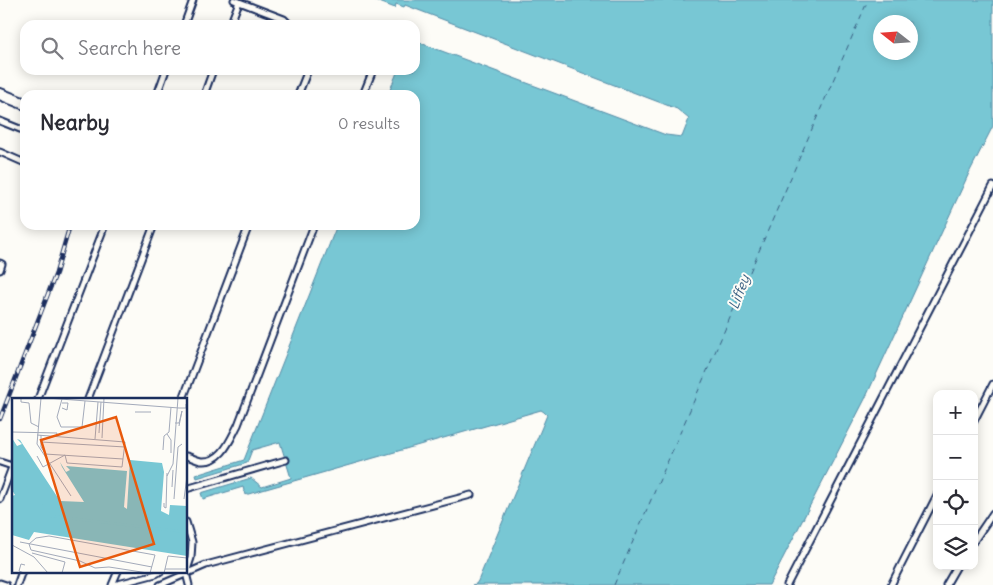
<!DOCTYPE html>
<html lang="en">
<head>
<meta charset="utf-8">
<style>
	:root { --surface:#fff; --page:#f7f7f7; --text:#2b2b33; --muted:#7c7c81; --line:#e1e1e2 }
	body { margin:0; font-family:Delius,sans-serif; background:var(--page); color:var(--text) }
	.controls { position:absolute; right:15px; bottom:15px; display:grid; overflow:hidden; border-radius:10px; box-shadow:0 2px 12px #0003 }
	.controls button { width:45px; height:45px; display:grid; place-items:center; padding:0; border:0; border-bottom:1px solid var(--line); background:var(--surface); color:var(--text); font:25px sans-serif }
	.compass { position:absolute; left:873px; top:15px; width:45px; height:45px; border-radius:50%; background:var(--surface); box-shadow:0 2px 12px #0003; rotate:287deg }
	.list { margin:0; padding:0; list-style:none }
	h2 { display:flex; justify-content:space-between; align-items:center; height:65px; margin:0; padding:0 20px; font-size:21px }
	h2 small { font-size:16px; font-weight:400; color:var(--muted) }
	.icon { flex:none; width:28px; height:28px; fill:none; stroke:currentColor; stroke-width:2; stroke-linecap:round; stroke-linejoin:round }
	.map { position:relative; flex:none; width:993px; height:585px; overflow:hidden }
	.search { position:absolute; background:var(--surface); box-shadow:0 2px 12px #0003; left:20px; top:20px; width:400px; height:55px; display:flex; align-items:center; gap:12px; box-sizing:border-box; padding:0 18px; border-radius:15px; color:var(--muted); font-size:19px }
	.panel { position:absolute; background:var(--surface); box-shadow:0 2px 12px #0003; left:20px; top:90px; width:400px; height:140px; border-radius:15px }
	.map>svg:first-child { display:block }
</style>
</head>
<body>
<div class="map">
<svg width="993" height="585" viewBox="0 0 993 585">
	<rect width="100%" height="100%" fill="#fdfcf7"/>
	<filter id="ink" filterUnits="userSpaceOnUse"><feTurbulence type="fractalNoise" baseFrequency=".02" numOctaves="2"/><feDisplacementMap in="SourceGraphic" scale="10" xChannelSelector="R" yChannelSelector="G"/><feConvolveMatrix kernelMatrix="1 2 1 2 8 2 1 2 1" color-interpolation-filters="sRGB"/></filter>
	<g filter="url(#ink)">
		<!-- water -->
		<path fill="#78c7d4" stroke="#538aa5" fill-rule="evenodd" d="M 374,0 L 993,0 L 993,126 L 969,173 L 865,399 L 769,585 L 472,585 L 476,584 L 478,581 L 547,415 L 544,412 L 541,410 L 245,495 L 243,487 L 203,499 L 201,493 L 251,478 L 262,487 L 291,478 L 280,442 L 252,450 L 247,463 L 197,478 L 196,475 L 244,460 L 337,225 L 415,225 L 415,95 L 388,95 L 398,70 L 415,70 L 415,41 L 666,135 L 682,137 L 689,119 L 677,109 L 405,5 L 404,7 L 396,4 L 395,8 ZM 880,22 L 910,22 L 910,52 L 880,52 Z"/>
		<g fill="none" stroke-linecap="round" stroke-linejoin="round">
			<!-- ferry -->
			<polyline stroke="#375d81" stroke-width="1" stroke-dasharray="6 5" stroke-linecap="butt" points="614,585 868,0"/>
			<!-- lane casing -->
			<g stroke="#1b2f5e" stroke-width="9">
				<g id="lane">
					<polyline points="234,0 284,19 290,25"/>
					<polyline points="184,25 193,0"/>
					<polyline points="230,25 239,2"/>
					<polyline points="157,95 166,70"/>
					<polyline points="204,95 213,70"/>
					<polyline points="298,95 308,70"/>
					<polyline points="363,95 373,70"/>
					<polyline points="0,121 25,131"/>
					<polyline points="0,152 25,163"/>
					<polyline points="0,263 2,264 0,270"/>
					<polyline points="38,399 105,225"/>
					<polyline points="88,399 154,225"/>
					<polyline points="183,399 249,225"/>
					<polyline points="974,421 993,384"/>
					<path d="M 186,456 C 191,457 196,460 201,461 C 222,463 230,440 238,425 L 314,225"/>
					<polyline points="0,462 12,466"/>
					<polyline points="186,489 286,460"/>
					<polyline points="0,499 14,462"/>
					<polyline points="186,522 192,542 191,558 186,573 189,585"/>
					<polyline points="974,541 993,513"/>
					<polyline points="0,583 6,585"/>
					<polyline points="17,585 22,571"/>
					<polyline points="112,585 118,571"/>
					<polyline points="114,585 156,574 161,571"/>
					<polyline points="160,585 206,565 471,495"/>
					<polyline points="787,585 993,186"/>
					<polyline points="891,585 937,495"/>
					<polyline points="946,585 957,566"/>
				</g>
			</g>
			<!-- street casing -->
			<g stroke="#1b2f5e" stroke-width="14">
				<polyline id="street" points="0,94 25,104"/>
			</g>
			<!-- lane -->
			<use href="#lane" stroke="#fdfcf7" stroke-width="5"/>
			<!-- street -->
			<use href="#street" stroke="#fdfcf7" stroke-width="10"/>
			<!-- rail casing -->
			<g stroke="#1b2f5e" stroke-width="4.5">
				<polyline id="rail" points="0,419 56,273 70,225"/>
			</g>
			<!-- rail -->
			<use href="#rail" stroke="#fdfcf7" stroke-width="2.5" stroke-dasharray="8" stroke-linecap="butt"/>
		</g>
	</g>
	<g text-anchor="middle" dominant-baseline="central" stroke-width="4" stroke-linejoin="round" paint-order="stroke">
		<!-- water labels -->
		<g font-size="14" font-style="italic" fill="#375d81" stroke="#fdfcf7">
			<text transform="translate(739 292) rotate(-69)">Liffey</text>
		</g>
	</g>
	<!-- overview -->
	<g transform="translate(12 398)">
		<rect width="175" height="175" fill="#fdfcf7"/>
		<path d="M 0,40 L 5,48 L 10,46 L 5,41 L 8,42 L 48,103 L 72,104 L 50,69 L 48,64 L 54,74 L 58,72 L 54,68 L 115,73 L 112,109 L 115,111 L 118,62 L 150,65 L 152,74 L 149,113 L 157,117 L 158,107 L 175,108 L 175,158 L 22,134 L 17,142 L 0,137 L 0,98 L 3,97 L 0,92 Z" fill="#78c7d4"/>
		<path fill="none" stroke="#78c7d4" stroke-width="2.5" d="M 0,74 L 39,118 L 175,134"/>
		<path fill="none" stroke="#a3aaba" stroke-width="1" d="M 9,0 L 9,4 L 17,5 L 19,25 L 27,29M 29,0 L 25,46 L 59,98M 35,0 L 167,10 L 174,10 L 174,6M 50,1 L 45,19 L 49,29 L 70,29 L 73,3M 50,5 L 56,5 L 55,12 L 50,10M 123,14 L 139,14M 163,25 L 167,25 L 170,13 L 167,28M 0,34 L 45,35 L 44,38M 87,35 L 89,4M 155,36 L 159,42 L 159,55M 29,37 L 29,49 L 33,55M 90,40 L 92,0M 83,41 L 86,4M 29,44 L 113,49M 151,52 L 152,38 L 157,34 L 159,9M 33,56 L 111,61M 25,58 L 31,69 L 53,57 L 55,65 L 110,69 L 113,44 L 25,37M 155,78 L 161,66 L 166,0M 160,89 L 161,72M 162,101 L 166,49 L 170,46M 172,101 L 175,78M 152,105 L 152,109 L 154,110 L 155,75M 8,144 L 140,169M 0,147 L 22,159 L 36,175M 20,155 L 53,164 L 50,175M 153,171 L 156,158 L 175,160M 12,175 L 7,173 L 9,166 L 13,167M 136,175 L 97,169 L 83,170 L 68,163 L 19,152 L 17,146 L 24,140 L 37,138 L 143,157 L 138,175M 152,175 L 153,171 L 175,171"/>
		<path fill="#e8590c" fill-opacity="0.15" stroke="#e8590c" stroke-width="2.5" d="M 104,19 L 142,146 L 68,169 L 29,42 Z"/>
		<rect width="175" height="175" fill="none" stroke="#1b2f5e" stroke-width="2.5"/>
	</g>
</svg>
<div class="controls">
<button>+</button>
<button>−</button>
<button><svg class="icon" aria-label="locate" viewBox="0 0 24 24"><circle cx="12" cy="12" r="6"/><path d="M12 2v4M12 18v4M2 12h4M18 12h4"/></svg></button>
<button><svg class="icon" aria-label="layers" viewBox="0 0 24 24"><path d="M12 4l9 5-9 5-9-5zM3 14l9 5 9-5"/></svg></button>
</div>
<svg class="compass" viewBox="-18 -18 36 36"><path d="M0-13l5 13h-10z" fill="#e53935"/><path d="M0 13l5-13h-10z" fill="#7c7c81"/></svg>
<div class="search"><svg class="icon" aria-label="search" viewBox="0 0 24 24"><circle cx="10" cy="10" r="6"/><path d="M15 15l6 6"/></svg>Search here</div>
<section class="panel">
<h2>Nearby<small>0 results</small></h2>
<ul class="list">
</ul>
</section>
</div>
</body>
</html>
